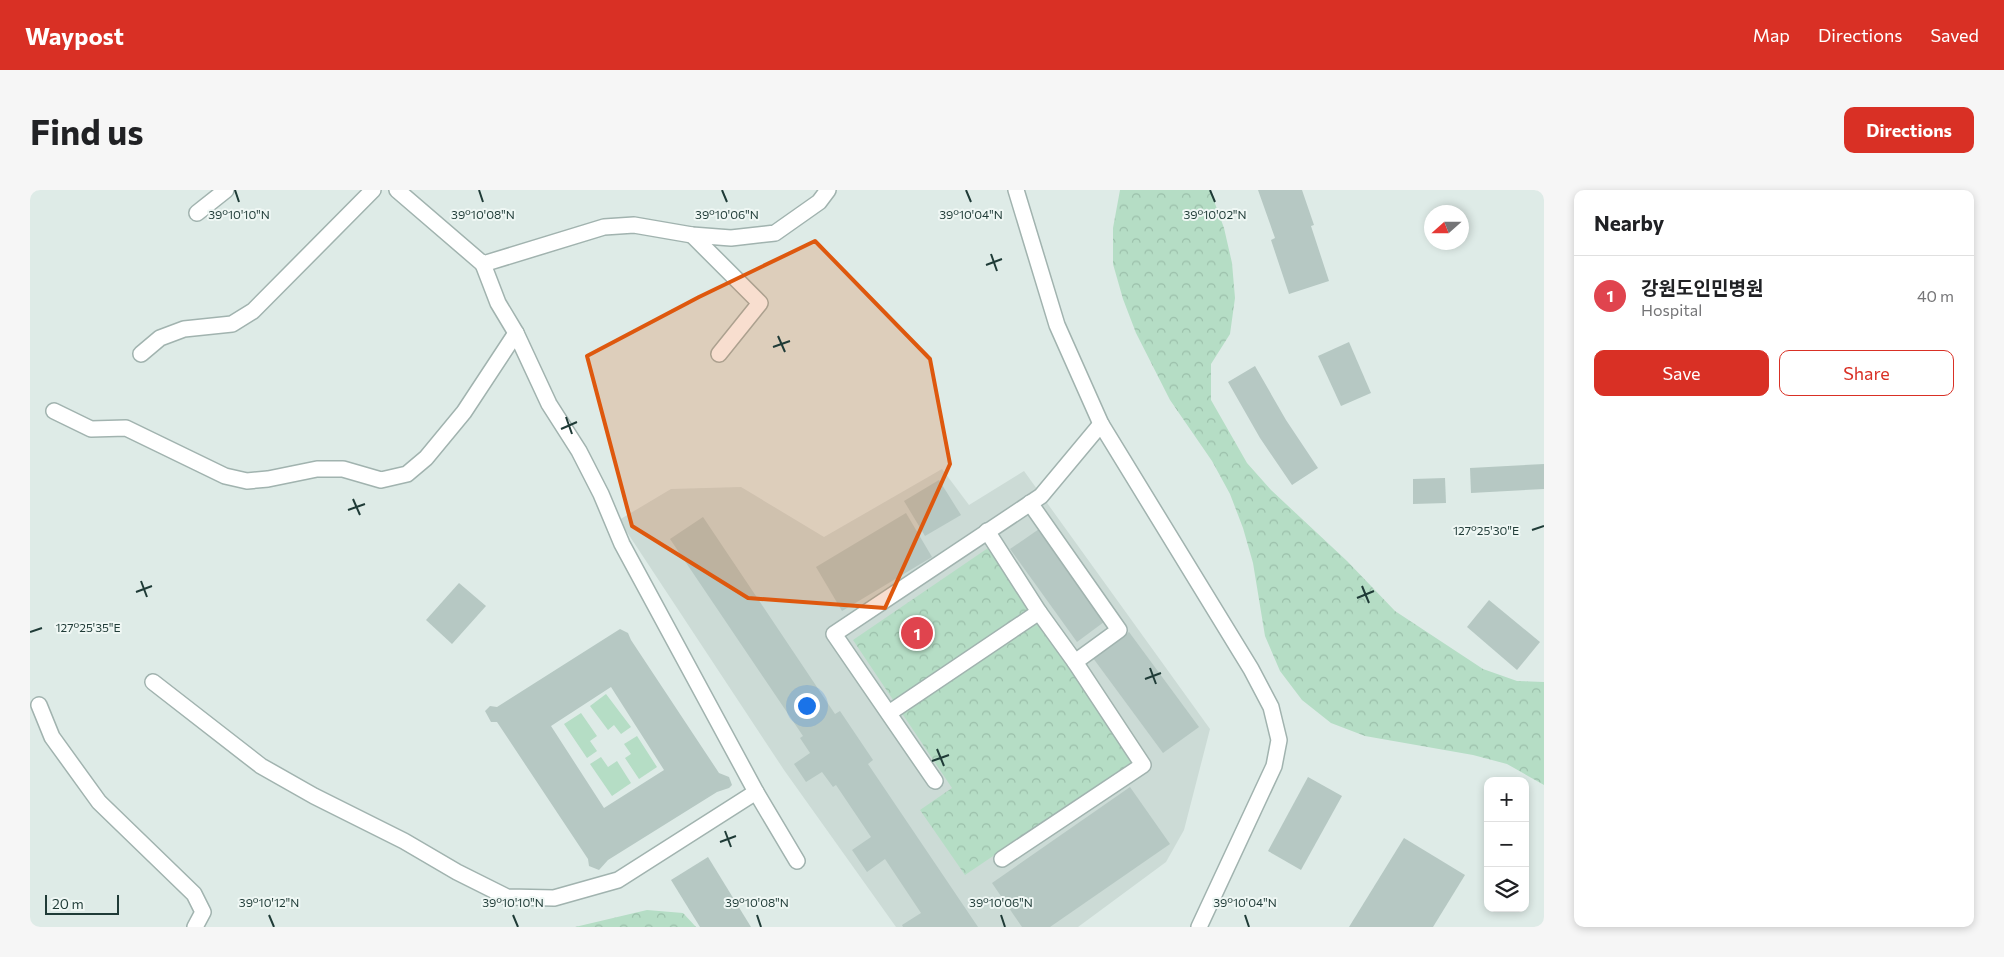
<!DOCTYPE html>
<html lang="en">
<head>
<meta charset="utf-8">
<style>
	:root { --surface:#fff; --page:#f6f6f6; --text:#202124; --muted:#757577; --line:#e0e0e0; --accent:#d93025 }
	body { margin:0; font-family:Commissioner,"Noto Sans KR",sans-serif; background:var(--page); color:var(--text) }
	.controls { position:absolute; right:15px; bottom:15px; display:grid; overflow:hidden; border-radius:10px; box-shadow:0 2px 8px #0003 }
	.controls button { width:45px; height:45px; display:grid; place-items:center; padding:0; border:0; border-bottom:1px solid var(--line); background:var(--surface); color:var(--text); font:25px sans-serif }
	.compass { position:absolute; left:1394px; top:15px; width:45px; height:45px; border-radius:50%; background:var(--surface); box-shadow:0 2px 8px #0003; rotate:249deg }
	.scale { position:absolute; left:15px; bottom:12px; width:74px; box-sizing:border-box; padding-left:5px; border:2px solid #1f3b37; border-top:0; font-size:14px; line-height:18px; white-space:nowrap; color:#1f3b37; -webkit-text-stroke:4px #eff7f4; paint-order:stroke }
	.you { position:absolute; left:776px; top:515px; width:18px; height:18px; margin:-12px; border:4px solid #fff; border-radius:50%; background:#1a73e8; box-shadow:0 0 0 8px #1a73e833 }
	.badge { display:grid; place-items:center; width:32px; height:32px; border-radius:50%; background:var(--accent); color:#fff; font-size:16px; font-weight:700 }
	.pin { position:absolute; translate:-50% -50%; border:2px solid #fff; box-shadow:0 1px 5px #0006 }
	.list { margin:0; padding:0; list-style:none }
	h2 { display:flex; justify-content:space-between; align-items:center; height:65px; margin:0; padding:0 20px; font-size:21px }
	h2 small { font-size:16px; font-weight:400; color:var(--muted) }
	.list li { display:grid; grid-template-columns:32px 1fr auto; gap:15px; align-items:center; box-sizing:border-box; height:80px; padding:0 20px; border-top:1px solid var(--line) }
	.list b { display:block; font-size:19px; white-space:nowrap }
	.list p { margin:0; font-size:16px; white-space:nowrap; color:var(--muted) }
	.list em { font-size:16px; font-style:normal; color:var(--muted) }
	.actions { display:flex; gap:10px; padding:15px 20px }
	.actions a { flex:1; padding:11px 0; border:1px solid var(--accent); border-radius:10px; text-align:center; font-size:18px; color:var(--accent) }
	.actions .main { background:var(--accent); color:#fff }
	.icon { flex:none; width:28px; height:28px; fill:none; stroke:currentColor; stroke-width:2; stroke-linecap:round; stroke-linejoin:round }
	.map { position:relative; flex:none; width:1514px; height:737px; overflow:hidden; border-radius:10px }
	header { display:flex; align-items:center; gap:30px; box-sizing:border-box; height:70px; padding:0 25px; background:var(--accent); color:#fff }
	header strong { font-size:24px }
	nav { display:flex; gap:28px; margin-inline-start:auto; font-size:18px }
	.intro { display:flex; align-items:center; justify-content:space-between; box-sizing:border-box; height:120px; padding:0 30px }
	h1 { margin:0; font-size:35px }
	.button { padding:12px 22px; border-radius:10px; background:var(--accent); color:#fff; font-size:18px; font-weight:700 }
	main { display:flex; gap:30px; padding:0 30px }
	aside { flex:1; background:var(--surface); border-radius:10px; box-shadow:0 2px 8px #0003 }
	.map>svg:first-child { display:block }
</style>
</head>
<body>
<header>
<strong>Waypost</strong>
<nav><a>Map</a><a>Directions</a><a>Saved</a></nav>
</header>
<div class="intro"><h1>Find us</h1><a class="button">Directions</a></div>
<main>
<div class="map">
<svg width="1514" height="737" viewBox="0 0 1514 737">
	<defs>
		<pattern id="forest-crowns" width="20" height="18" patternUnits="userSpaceOnUse" patternTransform="scale(1.25)"><rect width="20" height="18" fill="#b5ddc5"/><path d="M2 6a3 3 0 1 1 6 0M12 15a3 3 0 1 1 6 0" fill="none" stroke="#9bbfaa"/></pattern>
	</defs>
	<rect width="100%" height="100%" fill="#deebe7"/>
	<!-- built -->
	<polygon fill="#ccdbd6" points="912,279 939,315 994,281 1180,539 1154,640 1136,672 1048,737 866,737 754,580 589,330 641,299 711,297 794,347"/>
	<!-- grass -->
	<g fill="#b5ddc5">
		<polygon points="576,504 601,537 591,544 584,535 578,540 560,516"/>
		<polygon points="551,523 567,546 560,551 567,561 557,568 534,534"/>
		<polygon points="607,546 627,577 609,589 595,568 601,564 594,554"/>
		<polygon points="571,567 578,577 587,571 601,593 582,606 560,574"/>
	</g>
	<!-- forest -->
	<g fill="url(#forest-crowns)">
		<polygon points="1090,0 1180,0 1194,38 1202,73 1205,108 1200,144 1181,174 1181,210 1217,273 1241,300 1317,371 1365,421 1453,479 1487,491 1514,492 1514,595 1477,574 1443,565 1335,546 1301,533 1272,510 1250,481 1235,446 1223,373 1213,338 1200,304 1182,271 1140,210 1106,143 1093,109 1083,74 1083,38"/>
		<polygon points="958,358 1102,572 935,685 890,620 922,598 823,450"/>
		<polygon points="617,720 653,723 666,737 545,737"/>
	</g>
	<!-- building -->
	<g fill="#b6c8c3" fill-rule="evenodd">
		<polygon points="1228,0 1272,0 1284,35 1281,36 1299,91 1259,104 1241,50 1245,48"/>
		<polygon points="1319,152 1341,203 1311,216 1288,166"/>
		<polygon points="1225,176 1256,230 1288,278 1262,295 1230,248 1198,192"/>
		<polygon points="1514,274 1514,299 1441,303 1440,278"/>
		<polygon points="1415,288 1416,313 1383,314 1383,289"/>
		<polygon points="909,290 931,325 895,346 874,311"/>
		<polygon points="876,323 902,367 812,421 786,377"/>
		<polygon points="673,327 805,524 810,521 843,570 838,574 948,737 873,737 872,735 891,723 855,669 837,682 822,660 841,647 806,595 803,597 792,582 776,592 764,574 780,563 770,548 773,546 640,349"/>
		<polygon points="1012,337 1078,429 1047,452 980,359"/>
		<polygon points="429,393 456,416 422,454 396,430"/>
		<polygon points="1459,410 1510,452 1487,480 1437,437"/>
		<path d="M 590,439 L 598,443 L 601,450 L 689,583 L 699,587 L 702,595 L 699,598 L 687,602 L 578,670 L 569,680 L 559,676 L 558,669 L 467,532 L 461,532 L 455,521 L 460,516 L 467,517 ZM 581,497 L 634,580 L 574,618 L 521,536 Z"/>
		<polygon points="1099,442 1169,537 1133,563 1063,468"/>
		<polygon points="1278,587 1312,606 1271,680 1238,661"/>
		<polygon points="1100,597 1140,654 1020,737 992,737 962,693"/>
		<polygon points="1374,648 1435,685 1403,737 1319,737"/>
		<polygon points="678,667 721,737 670,737 641,690"/>
	</g>
	<g fill="none" stroke-linecap="round" stroke-linejoin="round">
		<!-- minor casing -->
		<g stroke="#a1b3af" stroke-width="18">
			<g id="minor">
				<polyline points="367,0 453,74 574,37 604,35 662,45 701,48 745,43 789,12 798,0"/>
				<polyline points="986,0 1027,135 1071,234 1221,479 1241,517 1249,550 1244,576 1169,737"/>
				<polyline points="167,23 196,0"/>
				<polyline points="662,45 730,113 689,164"/>
				<polyline points="453,74 468,113 486,143 519,214 549,261 571,304 592,354 726,602 767,671"/>
				<polyline points="111,164 130,148 154,139 202,134 223,121 343,0"/>
				<polyline points="24,221 61,239 96,238 195,286 217,291 238,289 287,279 313,279 351,290 377,284 396,268 434,222 486,143"/>
				<polyline points="1000,313 1089,440 1045,472"/>
				<polyline points="123,492 231,576 284,606 374,651 427,682 477,707 524,708 588,690 726,602"/>
				<polyline points="9,515 22,547 69,612 164,704 173,722 165,737"/>
				<polyline points="859,523 1009,422 957,341"/>
				<polyline points="905,591 804,444 1011,306 1071,234"/>
				<polyline points="972,669 1113,575 1045,472 1009,422"/>
			</g>
		</g>
		<!-- minor -->
		<use href="#minor" stroke="#fff" stroke-width="15"/>
	</g>
	<!-- marked area -->
	<path fill="#de580e" fill-opacity="0.2" stroke="#de580e" stroke-width="4" stroke-linejoin="round" d="M 785,51 L 900,169 L 920,274 L 855,418 L 718,408 L 602,336 L 557,166 L 669,107 Z"/>
	<!-- ticks -->
	<path fill="none" stroke="#1f3b37" stroke-width="2" d="M 205,0 L 209,12M 449,0 L 453,12M 692,0 L 697,12M 936,0 L 941,12M 1180,0 L 1185,12M 961,64 L 967,81M 956,75 L 972,69M 748,146 L 755,162M 743,157 L 760,151M 536,227 L 542,244M 531,239 L 547,232M 323,309 L 330,325M 318,320 L 335,314M 1502,340 L 1514,336M 111,391 L 117,407M 1332,396 L 1339,413M 106,402 L 122,396M 1327,408 L 1344,401M 0,442 L 12,438M 1120,478 L 1126,494M 1115,489 L 1131,483M 907,559 L 914,576M 902,571 L 919,565M 695,641 L 701,657M 690,652 L 706,646M 239,725 L 244,737M 483,725 L 488,737M 727,725 L 731,737M 971,725 L 975,737M 1215,725 L 1219,737"/>
	<g font-size="12" text-anchor="middle" fill="#1f3b37" stroke="#eff7f4" stroke-width="4" stroke-linejoin="round" paint-order="stroke">
		<text x="209" y="29">39°10'10"N</text>
		<text x="453" y="29">39°10'08"N</text>
		<text x="697" y="29">39°10'06"N</text>
		<text x="941" y="29">39°10'04"N</text>
		<text x="1185" y="29">39°10'02"N</text>
		<text x="1456" y="345">127°25'30"E</text>
		<text x="58" y="442">127°25'35"E</text>
		<text x="239" y="717">39°10'12"N</text>
		<text x="483" y="717">39°10'10"N</text>
		<text x="727" y="717">39°10'08"N</text>
		<text x="971" y="717">39°10'06"N</text>
		<text x="1215" y="717">39°10'04"N</text>
	</g>
</svg>
<div class="controls">
<button>+</button>
<button>−</button>
<button><svg class="icon" aria-label="layers" viewBox="0 0 24 24"><path d="M12 4l9 5-9 5-9-5zM3 14l9 5 9-5"/></svg></button>
</div>
<svg class="compass" viewBox="-18 -18 36 36"><path d="M0-13l5 13h-10z" fill="#e53935"/><path d="M0 13l5-13h-10z" fill="#757577"/></svg>
<div class="scale">20 m</div>
<div class="you"></div>
<div class="pin badge" style="left:887px;top:443px;background:#e0444e">1</div>
</div>
<aside>
<h2>Nearby<small></small></h2>
<ul class="list">
<li><span class="badge" style="background:#e0444e">1</span><div><b>강원도인민병원</b><p>Hospital</p></div><em>40 m</em></li>
</ul>
<div class="actions"><a class="main">Save</a><a>Share</a></div>
</aside>
</main>
</body>
</html>
